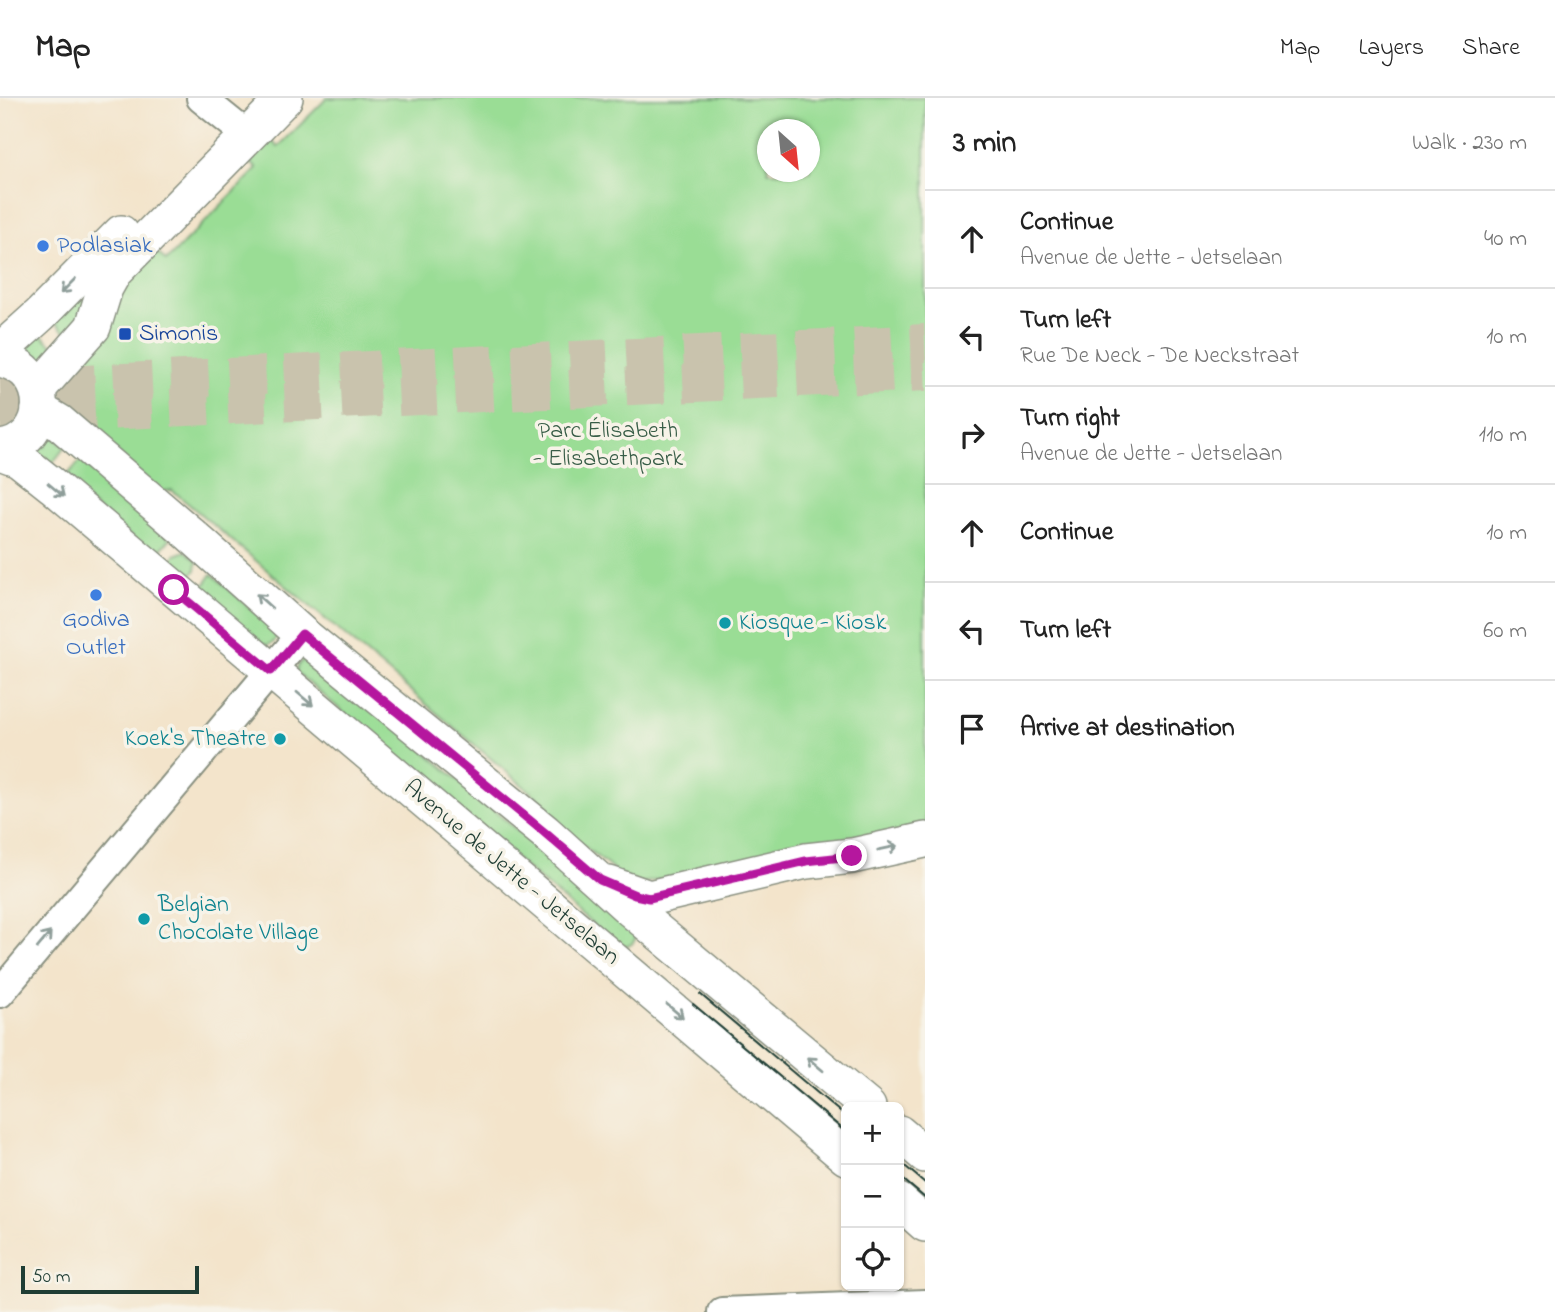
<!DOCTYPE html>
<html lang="en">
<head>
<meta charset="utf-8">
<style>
	:root { --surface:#fff; --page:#f6f6f6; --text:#222; --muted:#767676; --line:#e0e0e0 }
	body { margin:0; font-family:"Indie Flower",sans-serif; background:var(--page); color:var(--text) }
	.controls { position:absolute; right:21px; bottom:21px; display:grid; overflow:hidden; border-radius:10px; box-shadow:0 2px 5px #0004 }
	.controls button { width:63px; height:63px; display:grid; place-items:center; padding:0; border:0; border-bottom:2px solid var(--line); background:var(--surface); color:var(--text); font:35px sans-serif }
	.compass { position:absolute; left:757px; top:21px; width:63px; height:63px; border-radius:50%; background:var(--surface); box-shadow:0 2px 5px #0004; rotate:153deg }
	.scale { position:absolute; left:21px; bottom:18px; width:178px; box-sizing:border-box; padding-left:7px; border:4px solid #1f3d34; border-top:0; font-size:19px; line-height:24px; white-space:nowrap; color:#1f3d34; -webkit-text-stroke:5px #f7f3e8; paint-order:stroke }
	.stop { position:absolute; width:21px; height:21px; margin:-16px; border:5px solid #b5179e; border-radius:50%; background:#fff }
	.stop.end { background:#b5179e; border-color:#fff; box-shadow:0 2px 7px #0008 }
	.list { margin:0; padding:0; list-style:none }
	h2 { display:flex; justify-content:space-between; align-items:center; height:91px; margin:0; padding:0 28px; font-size:30px }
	h2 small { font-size:23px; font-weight:400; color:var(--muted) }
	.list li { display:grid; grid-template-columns:46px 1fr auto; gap:21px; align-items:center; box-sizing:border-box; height:98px; padding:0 28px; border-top:2px solid var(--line) }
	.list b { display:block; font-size:26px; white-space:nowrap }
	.list p { margin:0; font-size:23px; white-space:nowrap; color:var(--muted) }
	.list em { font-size:23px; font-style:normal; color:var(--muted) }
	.icon { flex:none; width:38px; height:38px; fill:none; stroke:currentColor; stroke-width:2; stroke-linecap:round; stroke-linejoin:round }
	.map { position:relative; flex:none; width:925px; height:1214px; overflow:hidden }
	header { display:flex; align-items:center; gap:42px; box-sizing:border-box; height:98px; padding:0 35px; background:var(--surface); border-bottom:2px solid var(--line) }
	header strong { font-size:33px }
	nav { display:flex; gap:38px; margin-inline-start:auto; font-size:24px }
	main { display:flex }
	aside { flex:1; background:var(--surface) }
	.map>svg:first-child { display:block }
</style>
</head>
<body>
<header>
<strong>Map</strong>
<nav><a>Map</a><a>Layers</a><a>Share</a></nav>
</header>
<main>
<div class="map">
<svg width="925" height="1214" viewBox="0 0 925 1214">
	<rect width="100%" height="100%" fill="#f7f3e8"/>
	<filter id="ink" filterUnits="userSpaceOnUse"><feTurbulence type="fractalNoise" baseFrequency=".0143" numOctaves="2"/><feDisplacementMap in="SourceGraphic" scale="14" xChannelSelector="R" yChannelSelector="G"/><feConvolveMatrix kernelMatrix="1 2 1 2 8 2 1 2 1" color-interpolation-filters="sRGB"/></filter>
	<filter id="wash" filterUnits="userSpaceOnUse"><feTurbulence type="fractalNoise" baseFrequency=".00686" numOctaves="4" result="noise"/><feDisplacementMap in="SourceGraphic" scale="28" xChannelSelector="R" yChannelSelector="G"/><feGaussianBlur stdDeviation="1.57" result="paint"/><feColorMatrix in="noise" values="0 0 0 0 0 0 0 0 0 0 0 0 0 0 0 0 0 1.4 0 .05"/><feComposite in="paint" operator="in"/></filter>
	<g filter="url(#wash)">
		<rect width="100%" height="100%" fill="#f3e4cb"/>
		<!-- green -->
		<g fill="#9add95" stroke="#5c8d64" stroke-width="2" fill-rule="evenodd">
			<path d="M 327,0 L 925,0 L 925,730 L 632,787 L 547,718 L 546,707 L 508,675 L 172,392 L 159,394 L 69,312 L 65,294 L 68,281 L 114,195 L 153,150 L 166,163 L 257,71 L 244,58 L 265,36 L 278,49 ZM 768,32 L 810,32 L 810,74 L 768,74 Z"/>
			<polygon points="223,44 70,239 51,220"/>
			<polygon points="37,233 58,252 43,268 22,255"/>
			<polygon points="51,337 65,349 48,371 34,359 42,349 45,349 44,347"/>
			<polygon points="81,362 170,441 155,458 62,383"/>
			<polygon points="186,453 197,463 196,472 188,480 171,465 175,457"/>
			<polygon points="212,476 278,535 274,544 266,548 197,493 205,486"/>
			<path d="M 306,559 L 316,560 L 637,835 C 635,846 630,849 619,849 L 296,574 L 298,567 Z"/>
		</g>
	</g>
	<g filter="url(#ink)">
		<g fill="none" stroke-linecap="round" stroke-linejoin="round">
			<!-- highway-tunnel -->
			<g stroke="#c9c3ad" stroke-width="38" stroke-dasharray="38 19" stroke-linecap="butt">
				<polyline points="0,290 925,245"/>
				<polyline points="0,318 925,274"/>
			</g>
			<!-- minor casing -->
			<g stroke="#899080" stroke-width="32">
				<g id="minor">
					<polyline points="201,0 248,38"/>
					<polyline points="0,895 302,536"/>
					<polyline points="722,1214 925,1206"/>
				</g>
			</g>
			<!-- major casing -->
			<g stroke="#899080" stroke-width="38">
				<g id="major">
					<polyline points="0,253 41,216 121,135"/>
					<path d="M 0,261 C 55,272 50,345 0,350"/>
					<polyline points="38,291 93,229 105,190 114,174 285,0"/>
					<polyline points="39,312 59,324 190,436 302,536 545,734 628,809 868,1009"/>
					<polyline points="0,354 19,361 53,388 846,1059"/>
					<polyline points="609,786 649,800 806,763 852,758 925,742"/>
					<polyline points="899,1035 925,1057"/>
					<polyline points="899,1103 925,1126"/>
				</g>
			</g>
			<!-- minor -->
			<use href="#minor" stroke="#fff" stroke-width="28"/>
			<!-- major -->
			<use href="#major" stroke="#fff" stroke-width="35"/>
			<!-- tram -->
			<g stroke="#1f3d34" stroke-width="2">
				<polyline points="700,896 846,1019"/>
				<polyline points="693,906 846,1034"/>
				<polyline points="899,1063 925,1085"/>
				<polyline points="899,1078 925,1100"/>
			</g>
		</g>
		<!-- one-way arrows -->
		<defs><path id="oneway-shaft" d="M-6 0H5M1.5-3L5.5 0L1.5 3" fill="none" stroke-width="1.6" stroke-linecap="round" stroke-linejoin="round" transform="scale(1.75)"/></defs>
		<g stroke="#8f9e9a">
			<use href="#oneway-shaft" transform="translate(68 188) rotate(135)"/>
			<use href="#oneway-shaft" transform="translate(56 392) rotate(40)"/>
			<use href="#oneway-shaft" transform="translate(264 503) rotate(-138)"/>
			<use href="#oneway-shaft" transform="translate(305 601) rotate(40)"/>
			<use href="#oneway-shaft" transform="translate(888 750) rotate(-12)"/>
			<use href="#oneway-shaft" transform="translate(44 842) rotate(-50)"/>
			<use href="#oneway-shaft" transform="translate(675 913) rotate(40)"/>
			<use href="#oneway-shaft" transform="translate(815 966) rotate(-140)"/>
		</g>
	</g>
	<g fill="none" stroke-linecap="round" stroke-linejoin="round" filter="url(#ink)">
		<!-- route -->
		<polyline stroke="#b5179e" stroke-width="9" points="174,492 271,573 302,536 544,734 600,782 635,797 649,800 806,763 852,758"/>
	</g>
	<!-- markers -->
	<g fill="#3f7fe0" stroke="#f7f3e8" stroke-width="2.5">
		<circle cx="43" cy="148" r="7"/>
		<circle cx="96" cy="497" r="7"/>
	</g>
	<rect fill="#1a4fb4" stroke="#f7f3e8" stroke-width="2.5" x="118" y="229" width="14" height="14" rx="3.5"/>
	<g fill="#0f9aa8" stroke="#f7f3e8" stroke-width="2.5">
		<circle cx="725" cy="525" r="7"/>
		<circle cx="280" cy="641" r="7"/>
		<circle cx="144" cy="821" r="7"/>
	</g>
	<g text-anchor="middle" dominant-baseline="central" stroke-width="7" stroke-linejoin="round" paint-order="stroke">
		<!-- shop labels -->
		<g font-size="24" fill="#366cbe" stroke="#f7f3e8" text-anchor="start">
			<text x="57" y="148">Podlasiak</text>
			<text x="96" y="522" text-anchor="middle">Godiva<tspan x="96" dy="28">Outlet</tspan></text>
		</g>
		<!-- transit labels -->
		<g font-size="24" fill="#164399" stroke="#f7f3e8" text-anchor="start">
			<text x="139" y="236">Simonis</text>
		</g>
		<!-- park labels -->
		<g font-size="24" fill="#385d47" stroke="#f7f3e8">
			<text x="608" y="333">Parc Élisabeth<tspan x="608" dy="28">- Elisabethpark</tspan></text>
		</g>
		<!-- culture labels -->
		<g font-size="24" fill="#0d838f" stroke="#f7f3e8" text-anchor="start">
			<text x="739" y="525">Kiosque - Kiosk</text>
			<text x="266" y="641" text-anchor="end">Koek's Theatre</text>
			<text x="158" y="807">Belgian<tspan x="158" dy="28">Chocolate Village</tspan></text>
		</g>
		<!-- street labels -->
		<g font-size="24" fill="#1f3d34" stroke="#f7f3e8">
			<text transform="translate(511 775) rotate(40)">Avenue de Jette - Jetselaan</text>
		</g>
	</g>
</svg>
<div class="controls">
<button>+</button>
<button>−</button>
<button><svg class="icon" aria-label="locate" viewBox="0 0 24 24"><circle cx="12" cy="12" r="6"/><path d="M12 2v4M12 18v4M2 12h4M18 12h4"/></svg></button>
</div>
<svg class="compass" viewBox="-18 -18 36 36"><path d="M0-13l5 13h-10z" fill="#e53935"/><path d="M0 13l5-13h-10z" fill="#767676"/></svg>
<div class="scale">50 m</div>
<div class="stop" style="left:174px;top:492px"></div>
<div class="stop end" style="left:852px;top:758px"></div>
</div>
<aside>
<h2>3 min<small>Walk · 230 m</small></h2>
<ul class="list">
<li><svg class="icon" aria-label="ahead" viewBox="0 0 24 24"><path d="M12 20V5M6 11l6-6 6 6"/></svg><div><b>Continue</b><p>Avenue de Jette - Jetselaan</p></div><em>40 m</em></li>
<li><svg class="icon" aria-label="left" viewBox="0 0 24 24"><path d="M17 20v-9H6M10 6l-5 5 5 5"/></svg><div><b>Turn left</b><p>Rue De Neck - De Neckstraat</p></div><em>10 m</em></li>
<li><svg class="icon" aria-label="right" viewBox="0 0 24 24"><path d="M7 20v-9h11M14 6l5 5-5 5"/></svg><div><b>Turn right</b><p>Avenue de Jette - Jetselaan</p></div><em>110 m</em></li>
<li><svg class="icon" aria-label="ahead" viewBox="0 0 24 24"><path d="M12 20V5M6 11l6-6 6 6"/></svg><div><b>Continue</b></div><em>10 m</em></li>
<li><svg class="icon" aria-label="left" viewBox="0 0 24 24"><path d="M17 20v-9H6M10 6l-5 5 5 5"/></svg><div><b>Turn left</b></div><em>60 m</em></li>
<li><svg class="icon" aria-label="arrive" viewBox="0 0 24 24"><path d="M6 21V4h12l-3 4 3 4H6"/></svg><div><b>Arrive at destination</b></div></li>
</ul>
</aside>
</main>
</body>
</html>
